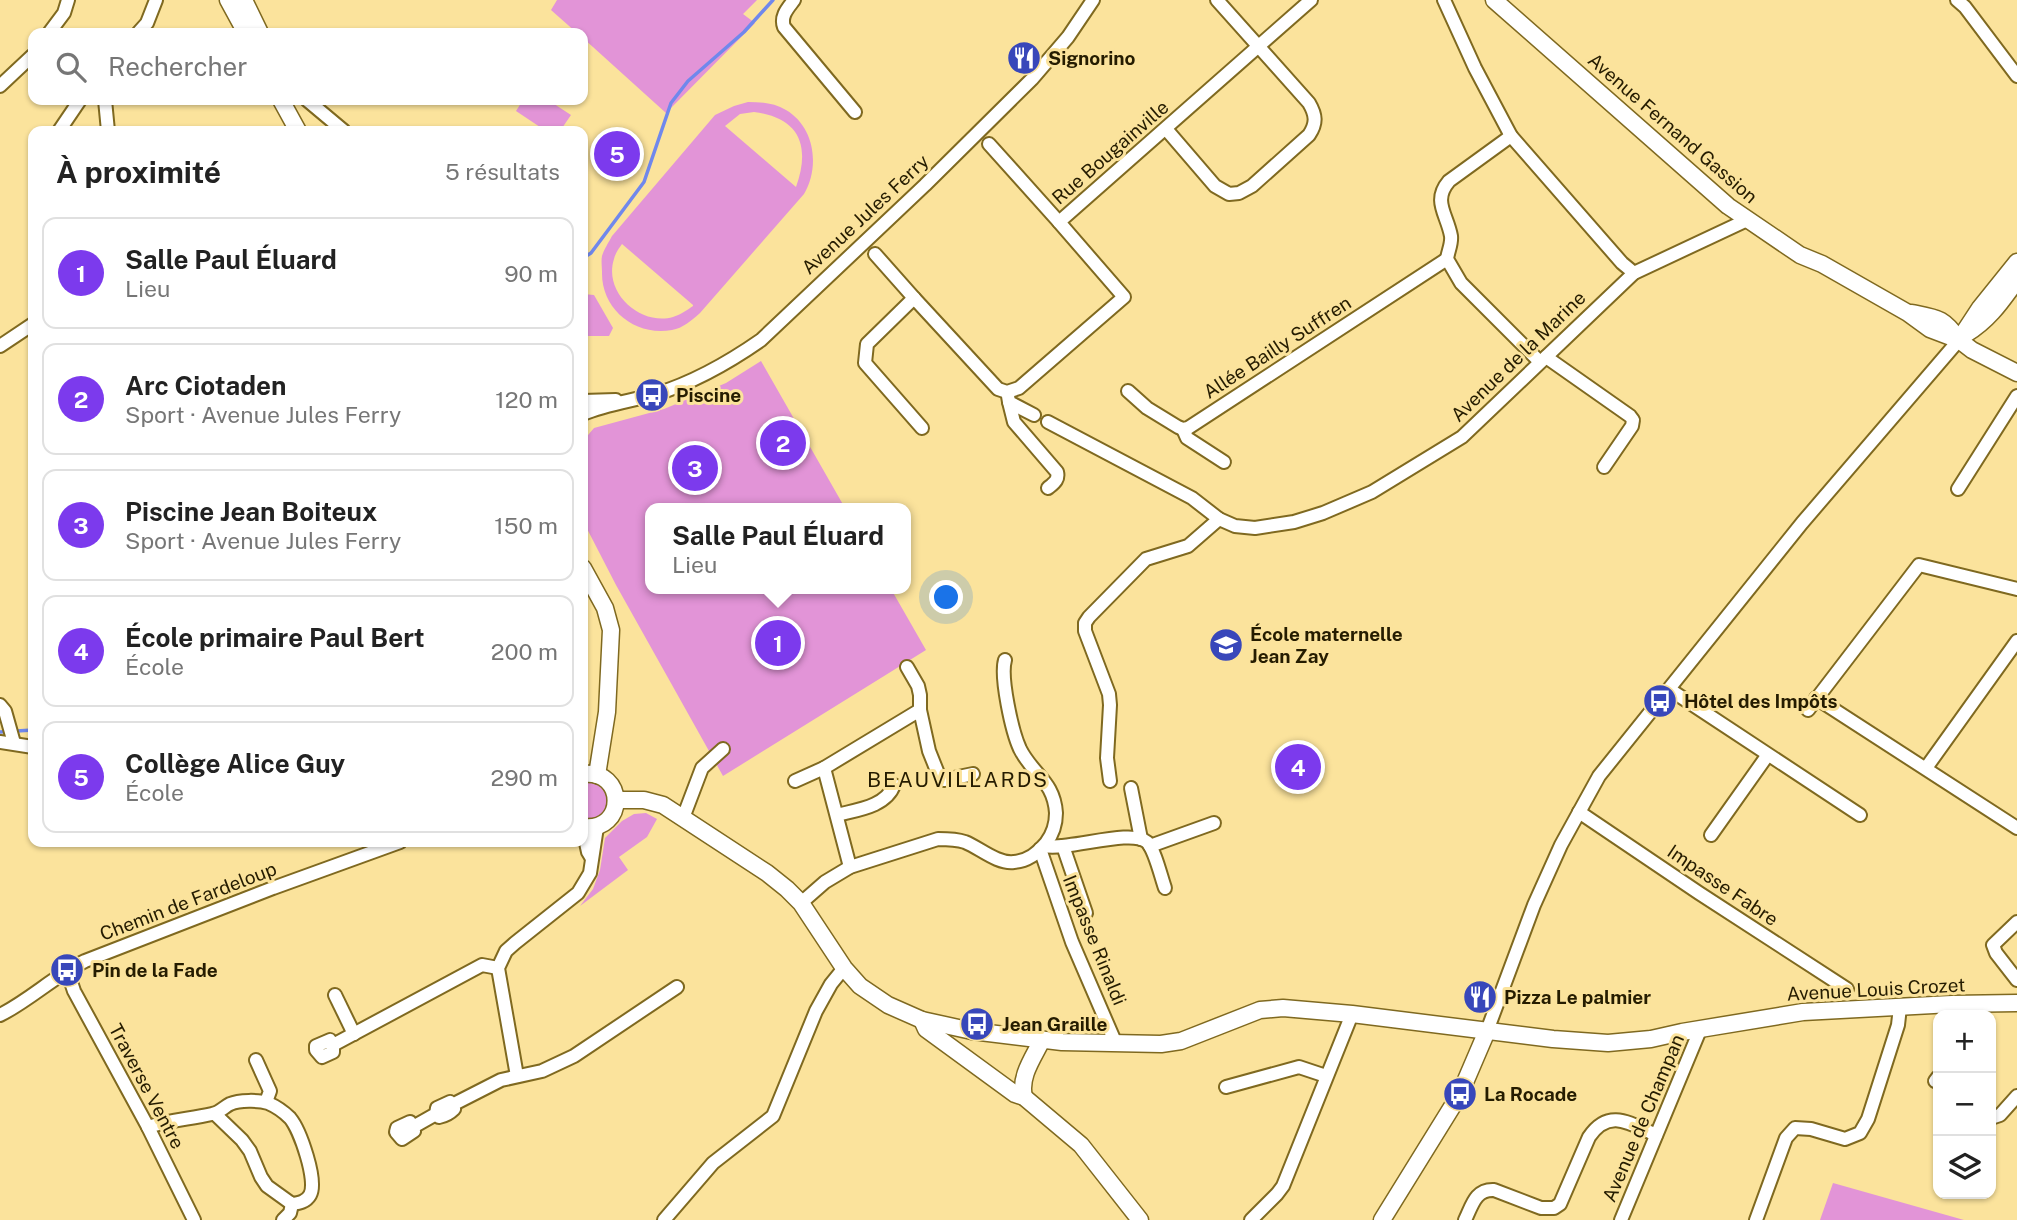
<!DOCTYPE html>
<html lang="fr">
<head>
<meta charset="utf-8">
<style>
	:root { --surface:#fff; --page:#f2f2f2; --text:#222; --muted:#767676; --line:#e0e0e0; --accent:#7c3aed }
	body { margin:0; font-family:"Public Sans",sans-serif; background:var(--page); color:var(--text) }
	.controls { position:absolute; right:21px; bottom:21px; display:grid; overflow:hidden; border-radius:14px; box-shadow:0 2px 5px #0004 }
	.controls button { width:63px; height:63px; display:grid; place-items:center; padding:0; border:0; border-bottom:2px solid var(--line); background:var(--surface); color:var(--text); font:35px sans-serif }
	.you { position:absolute; left:947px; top:598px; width:24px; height:24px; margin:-18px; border:5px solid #fff; border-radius:50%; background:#1a73e8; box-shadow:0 0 0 10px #1a73e833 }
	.badge { display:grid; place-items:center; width:46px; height:46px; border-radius:50%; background:var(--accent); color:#fff; font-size:23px; font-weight:700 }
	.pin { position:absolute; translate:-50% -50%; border:4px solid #fff; box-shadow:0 2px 7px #0006 }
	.popup { position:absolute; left:645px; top:503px; width:266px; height:91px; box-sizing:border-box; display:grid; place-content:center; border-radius:14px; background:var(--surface); filter:drop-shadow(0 2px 5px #0005); font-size:23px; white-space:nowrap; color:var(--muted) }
	.popup b { font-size:26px; color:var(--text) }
	.popup::after { content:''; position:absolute; left:50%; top:100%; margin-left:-14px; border:14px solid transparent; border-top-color:var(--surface) }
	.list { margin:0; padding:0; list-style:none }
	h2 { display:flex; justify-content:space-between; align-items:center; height:91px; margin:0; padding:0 28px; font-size:30px }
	h2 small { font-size:23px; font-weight:400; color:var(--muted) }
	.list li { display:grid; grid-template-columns:46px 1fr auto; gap:21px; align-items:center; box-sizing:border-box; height:112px; margin:0 14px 14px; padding:0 14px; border:2px solid var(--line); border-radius:14px }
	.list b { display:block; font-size:26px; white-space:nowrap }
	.list p { margin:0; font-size:23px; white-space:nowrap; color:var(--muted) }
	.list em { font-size:23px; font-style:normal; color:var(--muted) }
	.icon { flex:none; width:38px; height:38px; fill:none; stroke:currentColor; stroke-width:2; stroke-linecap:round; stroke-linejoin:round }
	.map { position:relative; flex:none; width:2017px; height:1220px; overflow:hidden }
	.search { position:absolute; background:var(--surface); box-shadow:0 2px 5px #0004; left:28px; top:28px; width:560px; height:77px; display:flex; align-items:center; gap:18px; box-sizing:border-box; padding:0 24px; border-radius:14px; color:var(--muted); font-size:26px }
	.panel { position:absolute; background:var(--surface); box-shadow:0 2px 5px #0004; left:28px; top:126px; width:560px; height:721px; border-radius:14px }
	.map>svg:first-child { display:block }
</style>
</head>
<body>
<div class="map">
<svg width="2017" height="1220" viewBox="0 0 2017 1220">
	<rect width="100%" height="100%" fill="#fbe39c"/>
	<!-- green -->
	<g fill="#e294d7" fill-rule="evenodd">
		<polygon points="557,0 757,0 743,14 755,23 666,113 583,38 583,33 577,33 551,10"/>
		<polygon points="523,100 548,100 571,115 560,131 546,131 516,111"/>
		<path d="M 748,102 C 761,102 774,103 786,110 C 815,127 820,167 804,194 L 700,313 C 691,321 683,328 672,330 C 635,337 601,309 602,272 C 602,267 601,261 602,256 C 604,249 609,242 612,236 L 715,115 L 734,106 ZM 754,112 C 799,118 811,145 796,187 L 725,126 L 740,114 ZM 622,244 L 693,305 L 693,306 C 687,310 680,315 673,317 C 641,326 603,293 614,259 C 615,254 619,248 622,244 Z"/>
		<polygon points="583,294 594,295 613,328 609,336 583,336"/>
		<polygon points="761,361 845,508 650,508 650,589 891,589 926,650 723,776 616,585 583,521 583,441 594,428 664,409 726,383"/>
		<path d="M 590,781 C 605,785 617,806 600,816 C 595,819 588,819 583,820 L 583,783 Z"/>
		<polygon points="646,813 657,819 647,837 619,857 628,870 580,906 593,889 600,870 605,838 622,821 634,814"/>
		<polygon points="1833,1183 1964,1220 1820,1220"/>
	</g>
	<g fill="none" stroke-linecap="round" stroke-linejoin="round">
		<!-- stream -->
		<g stroke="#7088ec" stroke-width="3.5">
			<polyline points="583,258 591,253 644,182 671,103 688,81 744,32 773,0"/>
			<polyline points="0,732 33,730"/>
		</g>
		<!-- minor casing -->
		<g stroke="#7f6920" stroke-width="16">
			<g id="minor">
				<path d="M 794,0 C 788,8 780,16 784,27 L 855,112"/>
				<polyline points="1444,0 1475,68 1511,136 1622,263 1634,273"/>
				<polyline points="1957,0 1965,7 2017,76"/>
				<polyline points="49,33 64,13 68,0"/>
				<polyline points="138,33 147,23 156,0"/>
				<polyline points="0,86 33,55"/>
				<polyline points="105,100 108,131"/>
				<polyline points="307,100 344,131"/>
				<path d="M 1166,129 L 1215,186 L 1229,194 L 1239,193 L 1252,186 L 1309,135 C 1317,123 1316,115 1309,103 L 1217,0"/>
				<polyline points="59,131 80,100"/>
				<path d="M 1511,136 L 1449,181 C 1432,201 1447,214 1451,236 C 1452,244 1448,251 1447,259 L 1461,283 L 1540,362"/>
				<polyline points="989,144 1059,222"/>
				<polyline points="875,254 914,298"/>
				<polyline points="0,346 33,324"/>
				<polyline points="1546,357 1630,416 1633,420 1632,426 1604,467"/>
				<polyline points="1128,391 1147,408 1178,427 1183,429 1188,428 1447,259"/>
				<polyline points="1008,396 1009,402 1034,415"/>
				<polyline points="583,401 616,400"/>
				<path d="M 1009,402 L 1014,422 L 1057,472 C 1059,480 1054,483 1048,488"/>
				<path d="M 583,414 C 606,404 632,401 656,394 C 695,382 728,363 761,340 L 925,185 L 1032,79 L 1068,37 L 1093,0"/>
				<polyline points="1048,422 1192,498 1219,519 1235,526 1255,528 1294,522 1323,513 1372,492 1462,437 1634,273 1747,220"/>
				<polyline points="922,428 865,363 867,344 914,298 998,389 1007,392 1019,388 1124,297 1059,222 1311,0"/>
				<polyline points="1183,429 1187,438 1224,462"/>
				<polyline points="1958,489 2017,396"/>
				<polyline points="907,667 918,686 920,695 920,710 929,751 939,776 944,780 973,774"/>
				<polyline points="1669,689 1860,815"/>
				<polyline points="1816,698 2017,828"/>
				<polyline points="0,705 5,711 14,743"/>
				<polyline points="1808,710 1919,565 2017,589"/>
				<polyline points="0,742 33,747"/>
				<polyline points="1926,768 2017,641"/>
				<polyline points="795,781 824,768"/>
				<polyline points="1110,781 1107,758 1110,705 1109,694 1085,631 1085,623 1089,617 1146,559 1188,546 1219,519"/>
				<polyline points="1131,788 1141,839"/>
				<polyline points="1579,812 1699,893 1847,989"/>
				<path d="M 837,815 C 856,810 886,807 894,785"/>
				<polyline points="683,818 702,768 723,749"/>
				<polyline points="583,829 588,852 591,857"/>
				<polyline points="1711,835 1767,756"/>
				<path d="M 1044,846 C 1068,851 1131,828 1147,842 C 1155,850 1161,877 1165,888"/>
				<polyline points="1063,846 1086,913"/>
				<polyline points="1150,846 1214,823"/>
				<polyline points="1040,849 1072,942 1116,1044"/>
				<polyline points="850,867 824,768 920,710"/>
				<path d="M 801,903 L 825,882 L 850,867 L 938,839 C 947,839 956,839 965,842 C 980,848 997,864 1014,862 C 1027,861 1038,853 1046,843 C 1053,834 1056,825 1056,813 C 1054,781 1033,775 1020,749 C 1012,732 1000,677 1005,660"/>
				<polyline points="2017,922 1993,945 1996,953 2017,980"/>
				<polyline points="67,970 74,991 148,1127 194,1220"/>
				<polyline points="335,995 354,1034"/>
				<path d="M 0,1015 C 30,1000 54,976 85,961 L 273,888 L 400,842"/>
				<polyline points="1487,1031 1534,905 1561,845 1599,776 1802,523 1959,340"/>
				<polyline points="333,1045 330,1040 316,1046 316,1050 322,1057 333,1052 333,1045 482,965 498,968"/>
				<polyline points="256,1060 270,1091 266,1102"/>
				<polyline points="517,1076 498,968 506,951 515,943 578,893 590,873 597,827"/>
				<polyline points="1935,1081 1938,1077"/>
				<polyline points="1226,1087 1299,1067 1326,1076"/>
				<path d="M 436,1114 L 439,1117 C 444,1116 450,1113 454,1109 L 452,1105 L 501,1080 L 542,1071 L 574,1056 L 677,987"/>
				<polyline points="1991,1118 2000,1115 2017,1096"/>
				<path d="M 148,1127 C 169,1120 190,1119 212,1114 C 219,1113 224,1107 230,1104 C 239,1100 259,1100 268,1103 C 275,1106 285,1113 290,1118 C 300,1130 318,1181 310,1195 C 306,1202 299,1203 292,1204 L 267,1186 L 261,1177 L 250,1151 L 242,1140 L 215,1114"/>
				<polyline points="413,1127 410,1122 397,1128 396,1132 402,1139 414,1131 413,1127 436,1114 437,1108 450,1102 452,1105"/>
				<polyline points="283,1220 290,1213 292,1204"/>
				<polyline points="664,1220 713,1163 773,1116 816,1011 831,984 844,968"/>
				<polyline points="1251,1220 1277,1194 1283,1186 1352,1014"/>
				<path d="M 1465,1220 C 1472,1206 1475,1189 1494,1190 L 1541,1208 L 1554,1208 L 1560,1204 L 1589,1137 C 1609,1107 1631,1124 1656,1135"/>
				<polyline points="1621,1220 1700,1030"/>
				<polyline points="1756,1220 1786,1138 1795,1128 1811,1129 1845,1139 1860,1133 1868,1119 1898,1025 1900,1007"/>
			</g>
		</g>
		<!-- tertiary casing -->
		<g stroke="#7f6920" stroke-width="19">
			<g id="tertiary">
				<polyline points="228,0 246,33"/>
				<polyline points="244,0 260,33"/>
				<polyline points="1494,0 1728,206 1800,255 1822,264 1908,313 1930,329 1959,340 1972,350 2017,373"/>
				<polyline points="281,100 298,131"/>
				<path d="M 1912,313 C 1938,318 1944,318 1959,340"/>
				<path d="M 1966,334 C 1989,320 2001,302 2017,280"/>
				<polyline points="1959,340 1980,308 2017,262"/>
				<polyline points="583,568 605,608 611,630 607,712 597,775"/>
				<path d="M 583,774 C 626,769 627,832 583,827"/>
				<polyline points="616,800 644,800 663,805 767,873 787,889 801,903 844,968 860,986 888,1005 922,1020 972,1031 1062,1042 1161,1044 1181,1041 1260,1010 1283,1008 1352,1014 1553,1039 1608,1043 1651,1039 1682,1032 1803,1012 1952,1004 2017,1003"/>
				<polyline points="922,1020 926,1029 1015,1094 1024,1097 1081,1145 1140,1220"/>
				<path d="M 1024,1097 C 1019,1077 1033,1058 1042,1040"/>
				<polyline points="1382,1220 1460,1094 1487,1031"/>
			</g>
		</g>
		<!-- minor -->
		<use href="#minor" stroke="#fff" stroke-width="12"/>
		<!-- tertiary -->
		<use href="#tertiary" stroke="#fff" stroke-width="16"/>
	</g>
	<!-- icons -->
	<defs>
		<g id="restaurant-disc" transform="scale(1.75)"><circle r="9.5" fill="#3847ba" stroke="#fbe39c"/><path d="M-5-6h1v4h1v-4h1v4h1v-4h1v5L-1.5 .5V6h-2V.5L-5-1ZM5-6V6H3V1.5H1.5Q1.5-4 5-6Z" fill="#fff"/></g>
		<g id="bus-disc" transform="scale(1.75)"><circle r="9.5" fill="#3847ba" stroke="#fbe39c"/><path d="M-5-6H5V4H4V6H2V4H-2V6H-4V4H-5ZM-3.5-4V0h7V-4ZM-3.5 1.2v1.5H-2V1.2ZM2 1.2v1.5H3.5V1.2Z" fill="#fff"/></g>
		<g id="school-disc" transform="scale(1.75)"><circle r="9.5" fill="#3847ba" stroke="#fbe39c"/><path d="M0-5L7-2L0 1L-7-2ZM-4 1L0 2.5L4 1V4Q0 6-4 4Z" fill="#fff"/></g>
	</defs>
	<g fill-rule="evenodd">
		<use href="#restaurant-disc" x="1024" y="58"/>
		<use href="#bus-disc" x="652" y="395"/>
		<use href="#school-disc" x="1226" y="645"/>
		<use href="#bus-disc" x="1660" y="701"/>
		<use href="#bus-disc" x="67" y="970"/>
		<use href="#restaurant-disc" x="1480" y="997"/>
		<use href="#bus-disc" x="977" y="1024"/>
		<use href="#bus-disc" x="1460" y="1094"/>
	</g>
	<g text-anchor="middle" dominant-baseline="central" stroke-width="6" stroke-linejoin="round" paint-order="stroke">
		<!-- poi labels -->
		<g font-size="19" font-weight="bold" fill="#251c00" stroke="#fbe39c" text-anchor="start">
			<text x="1048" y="58">Signorino</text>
			<text x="676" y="395">Piscine</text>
			<text x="1250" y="634">École maternelle<tspan x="1250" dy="22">Jean Zay</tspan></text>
			<text x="1684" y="701">Hôtel des Impôts</text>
			<text x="92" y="970">Pin de la Fade</text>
			<text x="1504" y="997">Pizza Le palmier</text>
			<text x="1002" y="1024">Jean Graille</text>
			<text x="1484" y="1094">La Rocade</text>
		</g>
		<!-- street labels -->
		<g font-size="19" fill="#251c00" stroke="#fbe39c">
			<text transform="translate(1673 128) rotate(41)">Avenue Fernand Gassion</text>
			<text transform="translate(1110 152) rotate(-41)">Rue Bougainville</text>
			<text transform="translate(865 214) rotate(-43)">Avenue Jules Ferry</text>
			<text transform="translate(1277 347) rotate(-33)">Allée Bailly Suffren</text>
			<text transform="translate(1518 356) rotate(-44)">Avenue de la Marine</text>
			<text transform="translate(1723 885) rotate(34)">Impasse Fabre</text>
			<text transform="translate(188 901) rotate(-21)">Chemin de Fardeloup</text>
			<text transform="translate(1095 940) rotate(68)">Impasse Rinaldi</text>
			<text transform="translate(1876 989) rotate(-3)">Avenue Louis Crozet</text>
			<text transform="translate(147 1086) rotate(62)">Traverse Ventre</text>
			<text transform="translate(1643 1118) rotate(-67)">Avenue de Champan</text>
		</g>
		<!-- neighbourhood labels -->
		<g font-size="21" letter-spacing="2" fill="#251c00" stroke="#fbe39c">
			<text x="958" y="779">BEAUVILLARDS</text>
		</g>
	</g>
</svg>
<div class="controls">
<button>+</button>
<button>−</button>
<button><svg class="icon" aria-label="layers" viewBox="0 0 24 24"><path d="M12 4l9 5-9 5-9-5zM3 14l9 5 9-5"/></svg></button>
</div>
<div class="you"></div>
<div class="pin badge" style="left:778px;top:643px">1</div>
<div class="popup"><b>Salle Paul Éluard</b>Lieu</div>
<div class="pin badge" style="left:783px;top:443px">2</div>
<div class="pin badge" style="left:695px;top:468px">3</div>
<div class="pin badge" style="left:1298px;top:767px">4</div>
<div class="pin badge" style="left:617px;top:154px">5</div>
<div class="search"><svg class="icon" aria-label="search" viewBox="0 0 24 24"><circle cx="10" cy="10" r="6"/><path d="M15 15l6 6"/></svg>Rechercher</div>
<section class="panel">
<h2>À proximité<small>5 résultats</small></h2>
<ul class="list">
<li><span class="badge">1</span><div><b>Salle Paul Éluard</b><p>Lieu</p></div><em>90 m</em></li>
<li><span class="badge">2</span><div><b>Arc Ciotaden</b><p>Sport · Avenue Jules Ferry</p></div><em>120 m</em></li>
<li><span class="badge">3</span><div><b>Piscine Jean Boiteux</b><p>Sport · Avenue Jules Ferry</p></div><em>150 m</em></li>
<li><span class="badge">4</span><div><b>École primaire Paul Bert</b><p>École</p></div><em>200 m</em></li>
<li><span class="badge">5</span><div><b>Collège Alice Guy</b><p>École</p></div><em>290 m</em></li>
</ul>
</section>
</div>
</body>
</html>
